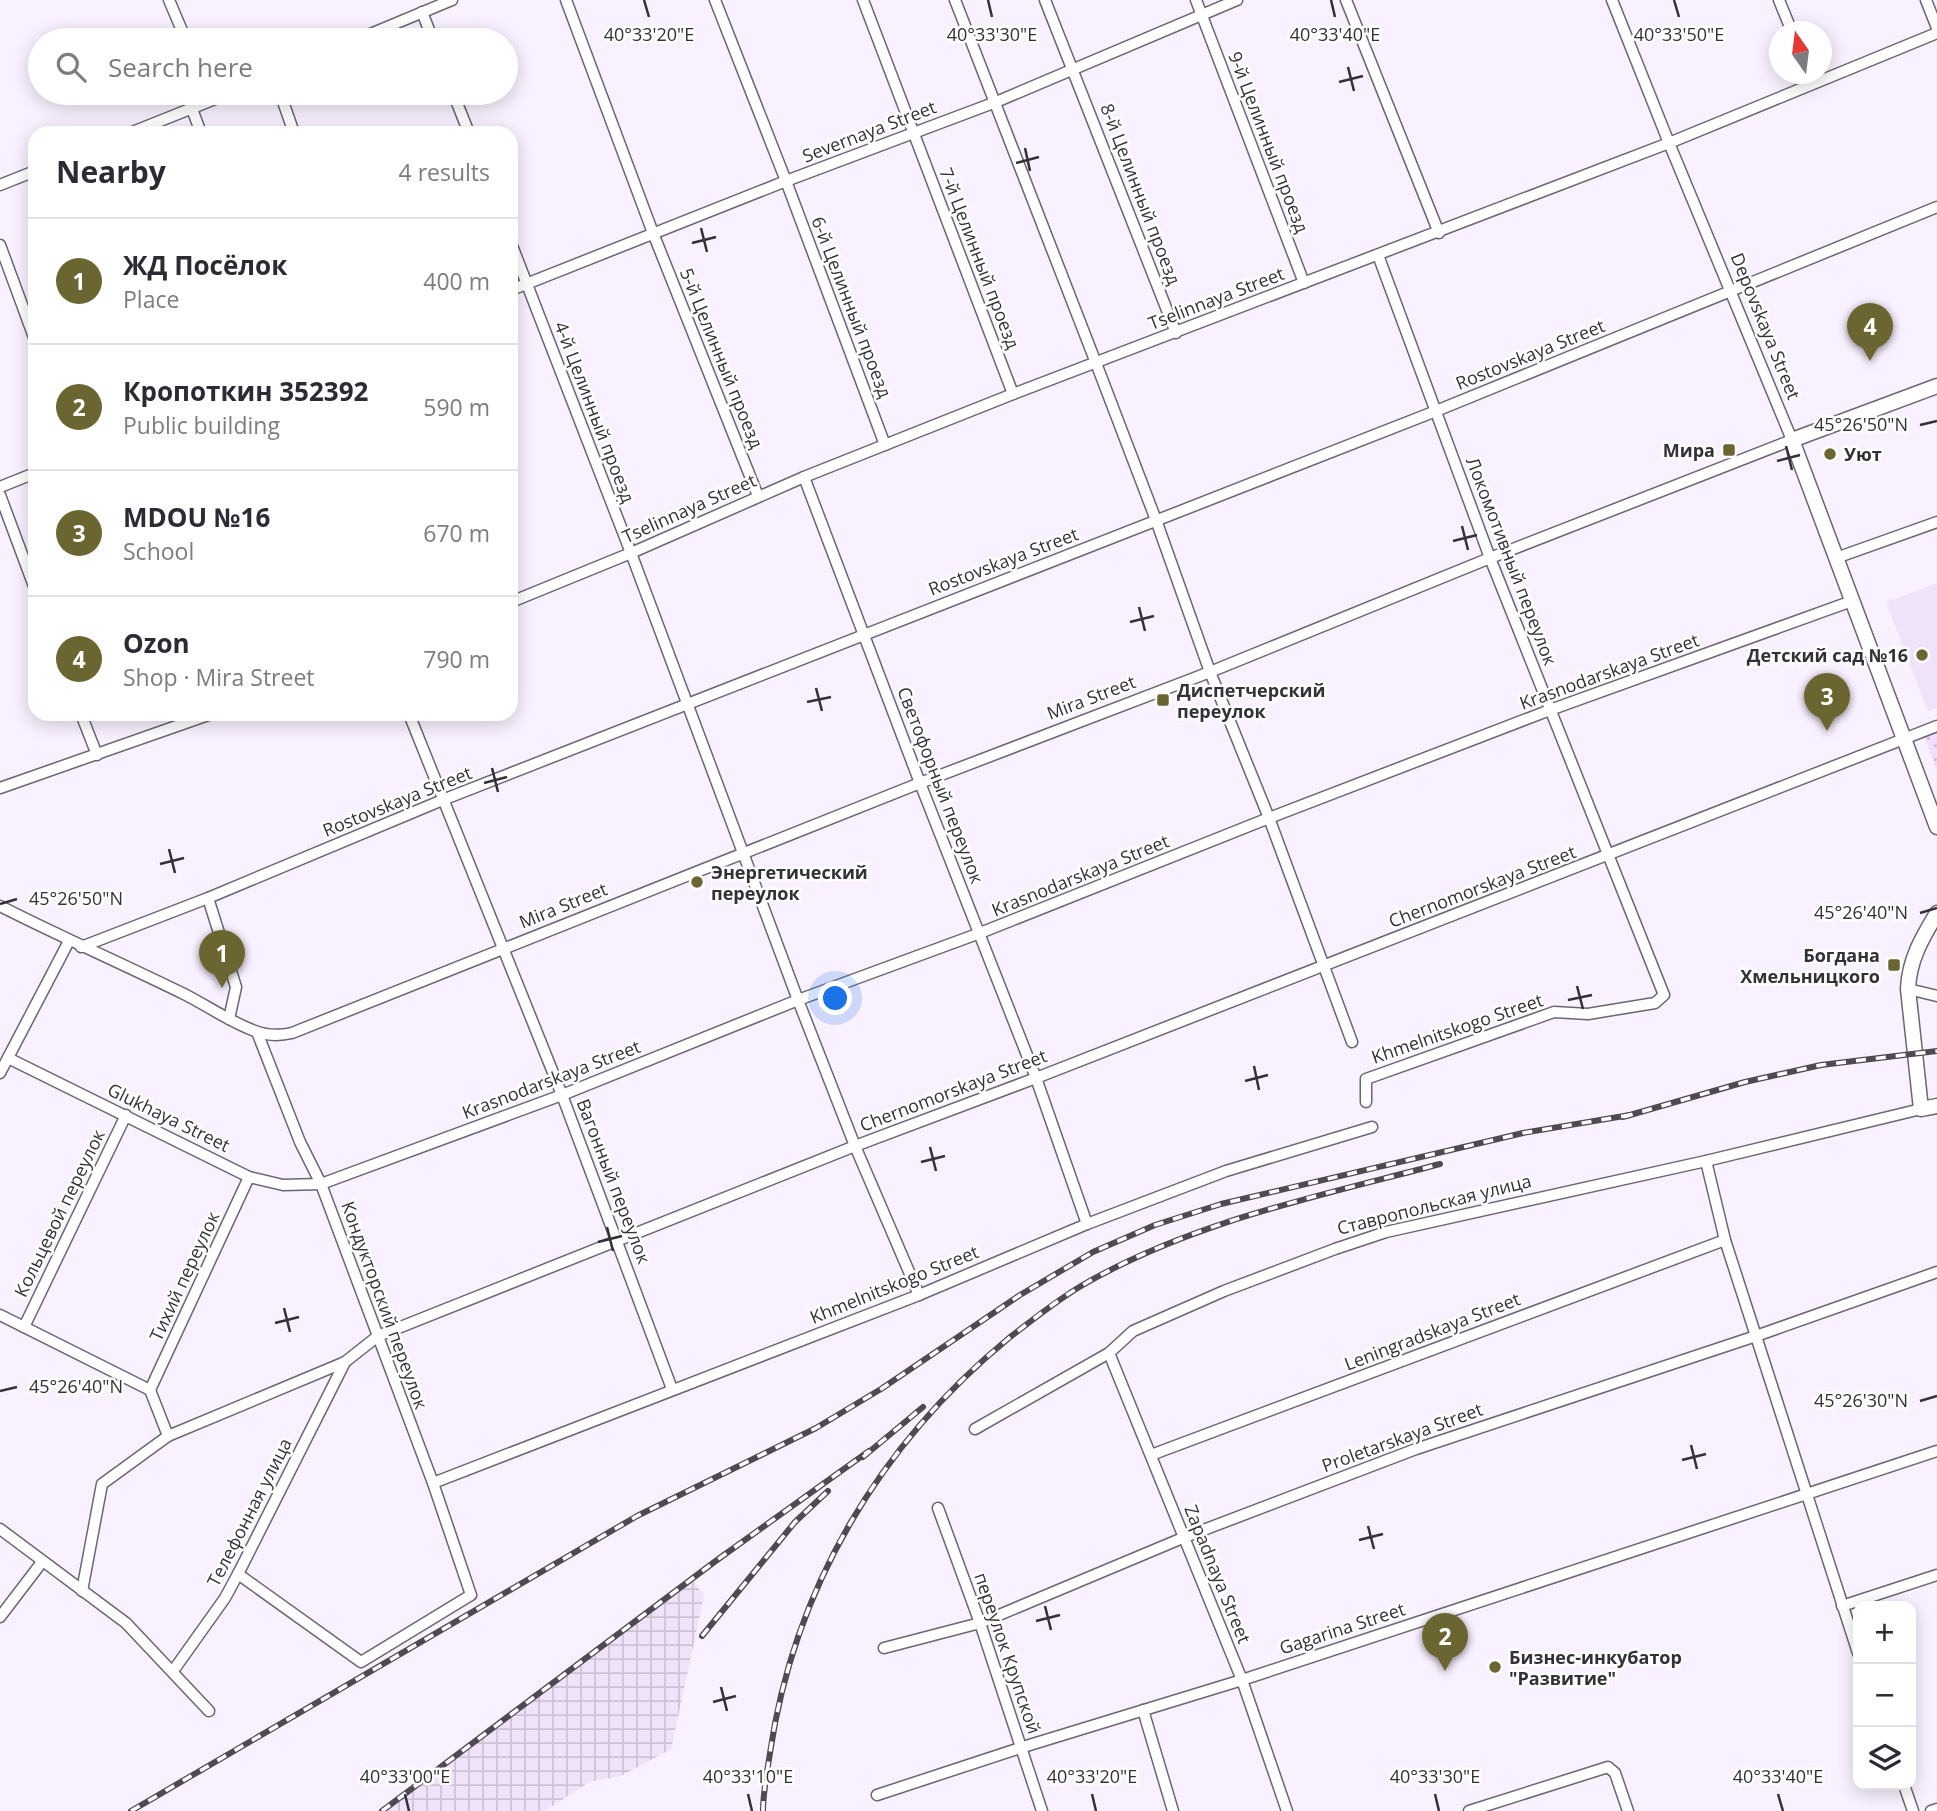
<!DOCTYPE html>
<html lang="en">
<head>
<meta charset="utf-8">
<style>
	:root { --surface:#fff; --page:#f2f2f3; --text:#2b2b33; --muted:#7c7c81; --line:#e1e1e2; --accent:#6b6531 }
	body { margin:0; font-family:"Open Sans",sans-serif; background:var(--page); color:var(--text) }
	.controls { position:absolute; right:21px; bottom:21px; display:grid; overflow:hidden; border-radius:14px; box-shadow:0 4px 18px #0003 }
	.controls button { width:63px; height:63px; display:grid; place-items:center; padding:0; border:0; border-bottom:2px solid var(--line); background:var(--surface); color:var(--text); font:35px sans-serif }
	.compass { position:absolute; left:1769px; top:21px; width:63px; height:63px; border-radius:50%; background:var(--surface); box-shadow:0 4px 18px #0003; rotate:346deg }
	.you { position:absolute; left:836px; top:999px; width:24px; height:24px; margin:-18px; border:5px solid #fff; border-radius:50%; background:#1a73e8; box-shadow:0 0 0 10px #1a73e833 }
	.badge { display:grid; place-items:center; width:46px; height:46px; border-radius:50%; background:var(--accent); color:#fff; font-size:23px; font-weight:700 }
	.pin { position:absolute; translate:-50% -58px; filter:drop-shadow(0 2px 4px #0008) }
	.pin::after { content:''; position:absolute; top:37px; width:24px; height:21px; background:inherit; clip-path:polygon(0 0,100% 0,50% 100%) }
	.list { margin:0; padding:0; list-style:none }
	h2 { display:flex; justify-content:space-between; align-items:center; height:91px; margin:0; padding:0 28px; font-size:30px }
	h2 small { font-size:23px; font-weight:400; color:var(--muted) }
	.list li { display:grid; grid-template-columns:46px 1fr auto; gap:21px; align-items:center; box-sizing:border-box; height:126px; padding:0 28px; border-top:2px solid var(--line) }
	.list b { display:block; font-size:26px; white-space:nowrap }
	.list p { margin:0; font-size:23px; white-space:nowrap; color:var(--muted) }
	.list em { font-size:23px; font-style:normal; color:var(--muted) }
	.icon { flex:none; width:38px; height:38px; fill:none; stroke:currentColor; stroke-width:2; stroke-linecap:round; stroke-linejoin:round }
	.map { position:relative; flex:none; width:1937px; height:1811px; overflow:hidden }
	.search { position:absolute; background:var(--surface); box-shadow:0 4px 18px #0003; left:28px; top:28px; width:490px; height:77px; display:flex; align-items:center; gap:18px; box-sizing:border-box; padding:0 24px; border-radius:38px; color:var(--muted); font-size:26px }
	.panel { position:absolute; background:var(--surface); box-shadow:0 4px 18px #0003; left:28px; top:126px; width:490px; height:595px; border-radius:21px }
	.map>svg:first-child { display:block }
</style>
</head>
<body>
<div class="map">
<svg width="1937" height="1811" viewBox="0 0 1937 1811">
	<defs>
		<pattern id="industrial-grid" width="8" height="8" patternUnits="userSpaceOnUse" patternTransform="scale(1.75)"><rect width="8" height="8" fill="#f0e2f9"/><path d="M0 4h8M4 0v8" fill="none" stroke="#cec2d6"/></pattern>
		<pattern id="grass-dots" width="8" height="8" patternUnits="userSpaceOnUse" patternTransform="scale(1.75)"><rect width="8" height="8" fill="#f1ddfe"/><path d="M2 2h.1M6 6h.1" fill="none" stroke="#cfbeda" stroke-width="1.8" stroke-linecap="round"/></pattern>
	</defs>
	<rect width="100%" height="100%" fill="#f9f1ff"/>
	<!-- built -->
	<polygon fill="#f0e2f9" points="1937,583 1937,708 1928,711 1886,602"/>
	<!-- industrial -->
	<polygon fill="url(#industrial-grid)" points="693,1581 704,1596 671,1749 621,1776 589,1782 545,1811 383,1811"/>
	<!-- grass -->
	<polygon fill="url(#grass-dots)" points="1937,731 1937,771 1924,736"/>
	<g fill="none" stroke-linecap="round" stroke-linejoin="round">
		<!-- minor casing -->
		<g stroke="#6d6573" stroke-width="13">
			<g id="minor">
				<polyline points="169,0 186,40"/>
				<polyline points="566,0 653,233 758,496"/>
				<polyline points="715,0 786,181 885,445"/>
				<polyline points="863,0 1013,394"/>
				<polyline points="955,0 1096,363 1156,520 1210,672 1269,818 1352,1042"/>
				<polyline points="1045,0 1176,333"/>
				<polyline points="1196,0 1304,283"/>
				<polyline points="1346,0 1439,233"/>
				<polyline points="1779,0 1792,32"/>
				<polyline points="1926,0 1937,28"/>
				<polyline points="422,12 433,40"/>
				<polyline points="356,40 452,0"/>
				<polyline points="280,93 294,133"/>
				<polyline points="453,93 469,133"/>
				<polyline points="192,109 201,133"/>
				<polyline points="130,133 230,93"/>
				<polyline points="0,185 35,171"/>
				<polyline points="511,243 631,553 798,1000 855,1146 919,1295"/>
				<polyline points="0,245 35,340"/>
				<polyline points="511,290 786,181 996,102 1237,0"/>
				<polyline points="804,477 920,783 1036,1078 1087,1224"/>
				<polyline points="0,487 35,473"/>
				<polyline points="0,495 35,589"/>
				<polyline points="1836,558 1937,522"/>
				<polyline points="511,602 631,553 804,477 1013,394 1669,143 1937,33"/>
				<polyline points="81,714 97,755"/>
				<polyline points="409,714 562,1095 672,1389"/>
				<polyline points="0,788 211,714"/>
				<polyline points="208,898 236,987 229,1019"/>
				<path d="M 0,906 C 61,937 123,964 184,994 C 208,1006 230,1022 255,1031 C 268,1036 279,1036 292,1033 L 920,783 L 1210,672 L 1490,558 L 1792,440 L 1669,143 L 1612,0"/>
				<polyline points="81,947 208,898 445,799 1436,411 1937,207"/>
				<polyline points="1908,989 1937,996"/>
				<polyline points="8,1058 249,1177 283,1185 321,1184 562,1095 798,1000 980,933 1269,818 1550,710 1852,601"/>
				<polyline points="0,1073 69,941"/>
				<polyline points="1366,1102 1366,1079 1554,1012 1588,1014 1655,1003 1664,995 1490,558 1378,255"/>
				<polyline points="1706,1161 1725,1240 1858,1653"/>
				<polyline points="0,1315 150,1390 168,1436"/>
				<polyline points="24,1327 126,1115"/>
				<polyline points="1109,1353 1242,1680 1287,1811"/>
				<polyline points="150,1390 249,1177"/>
				<polyline points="975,1429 1109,1353 1133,1331 1224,1291 1335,1249 1386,1232 1706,1161 1921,1109"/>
				<polyline points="1151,1455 1725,1240"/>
				<polyline points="433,1483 919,1295 1087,1224 1226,1171 1372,1127"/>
				<polyline points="938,1508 980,1623 1042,1811"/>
				<polyline points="0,1529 126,1623 209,1711"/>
				<polyline points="238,1574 361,1662 471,1595 433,1483 321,1184 300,1142 257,1032"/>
				<polyline points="82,1591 102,1484 168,1436 345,1362 378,1336 855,1146 1036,1078 1937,726"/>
				<polyline points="1842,1606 1937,1575"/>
				<polyline points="0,1617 42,1562"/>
				<polyline points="884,1648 980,1623 1185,1537 1416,1449 1756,1336 1937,1272"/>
				<polyline points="173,1671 225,1598 238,1574 345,1362"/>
				<polyline points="1143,1710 1173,1811"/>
				<polyline points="1904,1785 1913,1811"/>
				<polyline points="877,1795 1023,1747 1242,1680 1937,1451"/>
				<polyline points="1469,1811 1608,1767 1615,1773 1628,1811"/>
				<polyline points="1931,1811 1937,1809"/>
			</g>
		</g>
		<!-- major casing -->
		<g stroke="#6d6573" stroke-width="17">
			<g id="major">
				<polyline points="1937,386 1792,440 1937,827"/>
				<path d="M 1937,913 C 1922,938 1909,960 1908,989 L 1921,1109 L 1937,1106"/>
			</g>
		</g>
		<!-- minor -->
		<use href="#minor" stroke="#fff" stroke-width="10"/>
		<!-- major -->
		<use href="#major" stroke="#fff" stroke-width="14"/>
		<!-- rail casing -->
		<g stroke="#4f4a52" stroke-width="6">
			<g id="rail">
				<polyline points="1623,1117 1745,1082 1821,1065 1937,1051"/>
				<polyline points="863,1457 923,1407"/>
				<polyline points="702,1636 795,1522 828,1491"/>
				<polyline points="131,1811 637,1516 816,1428 881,1389 1020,1295 1093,1252 1155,1225 1221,1204 1523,1133 1630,1115"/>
				<polyline points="382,1811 717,1560 869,1451"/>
				<path d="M 763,1811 C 763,1792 767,1773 770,1753 C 794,1588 880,1444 1009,1338 C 1032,1320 1056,1301 1081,1286 C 1190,1222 1319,1196 1440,1164"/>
			</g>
		</g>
		<!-- rail -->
		<use href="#rail" stroke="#fff" stroke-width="3.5" stroke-dasharray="10" stroke-linecap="butt"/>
	</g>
	<!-- ticks -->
	<path fill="none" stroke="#343037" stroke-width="2.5" d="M 644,0 L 649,17M 988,0 L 992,17M 1331,0 L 1335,17M 1674,0 L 1679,17M 1348,67 L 1354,91M 1339,82 L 1363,76M 1025,148 L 1030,171M 1016,163 L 1039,157M 701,228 L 707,252M 692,243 L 716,237M 1920,425 L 1937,421M 1786,446 L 1792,470M 1777,461 L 1800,455M 1462,526 L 1468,550M 1453,541 L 1477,535M 1139,607 L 1145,631M 1130,622 L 1154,616M 816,688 L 822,711M 807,702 L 831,697M 492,768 L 498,792M 484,783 L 507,777M 169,849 L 175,873M 160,864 L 184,858M 0,904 L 17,899M 1920,913 L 1937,908M 1577,986 L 1583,1009M 1568,1000 L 1592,995M 1254,1066 L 1259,1090M 1245,1081 L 1268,1075M 930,1147 L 936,1171M 921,1162 L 945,1156M 607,1227 L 613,1251M 598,1242 L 622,1236M 284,1308 L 290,1332M 275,1323 L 299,1317M 0,1391 L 17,1387M 1920,1401 L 1937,1396M 1691,1445 L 1697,1469M 1682,1460 L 1706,1454M 1368,1526 L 1374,1549M 1359,1540 L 1383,1534M 1045,1606 L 1051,1630M 1036,1621 L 1060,1615M 721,1687 L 727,1711M 713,1702 L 736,1696M 405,1794 L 409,1811M 748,1794 L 752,1811M 1092,1794 L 1096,1811M 1435,1794 L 1439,1811M 1778,1794 L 1783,1811"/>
	<!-- markers -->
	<g fill="#6b6531" stroke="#fff" stroke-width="2.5">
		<rect x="1722" y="443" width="14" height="14" rx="3.5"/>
		<circle cx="1830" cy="454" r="7"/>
		<circle cx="1922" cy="655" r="7"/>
		<rect x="1156" y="693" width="14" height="14" rx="3.5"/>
		<circle cx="697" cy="882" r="7"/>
		<rect x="1887" y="958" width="14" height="14" rx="3.5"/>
		<circle cx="1495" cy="1667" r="7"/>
	</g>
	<g text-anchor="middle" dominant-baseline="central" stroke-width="5" stroke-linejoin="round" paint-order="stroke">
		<!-- street labels -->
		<g font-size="18" fill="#343037" stroke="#fff">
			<text transform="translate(869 131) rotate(-21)">Severnaya Street</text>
			<text transform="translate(1269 142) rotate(69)">9-й Целинный проезд</text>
			<text transform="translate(1141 194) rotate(69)">8-й Целинный проезд</text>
			<text transform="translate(980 258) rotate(69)">7-й Целинный проезд</text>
			<text transform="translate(1216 298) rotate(-21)">Tselinnaya Street</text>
			<text transform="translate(852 307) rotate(69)">6-й Целинный проезд</text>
			<text transform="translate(1766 326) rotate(68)">Depovskaya Street</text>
			<text transform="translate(1530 354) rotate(-22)">Rostovskaya Street</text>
			<text transform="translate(722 358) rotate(68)">5-й Целинный проезд</text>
			<text transform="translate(595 412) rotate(69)">4-й Целинный проезд</text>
			<text transform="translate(689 508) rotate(-24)">Tselinnaya Street</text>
			<text transform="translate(1003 561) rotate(-21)">Rostovskaya Street</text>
			<text transform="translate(1512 561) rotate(69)">Локомотивный переулок</text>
			<text transform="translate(1609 671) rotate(-20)">Krasnodarskaya Street</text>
			<text transform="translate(1091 697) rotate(-21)">Mira Street</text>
			<text transform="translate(941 785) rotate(69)">Светофорный переулок</text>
			<text transform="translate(397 801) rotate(-22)">Rostovskaya Street</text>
			<text transform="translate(1080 875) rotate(-22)">Krasnodarskaya Street</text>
			<text transform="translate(1482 886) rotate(-21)">Chernomorskaya Street</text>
			<text transform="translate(563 905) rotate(-22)">Mira Street</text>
			<text transform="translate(1457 1028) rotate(-19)">Khmelnitskogo Street</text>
			<text transform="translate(551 1079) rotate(-21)">Krasnodarskaya Street</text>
			<text transform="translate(953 1090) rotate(-21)">Chernomorskaya Street</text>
			<text transform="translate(169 1117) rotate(26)">Glukhaya Street</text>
			<text transform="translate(614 1181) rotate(69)">Вагонный переулок</text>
			<text transform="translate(1434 1204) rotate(-14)">Ставропольская улица</text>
			<text transform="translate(59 1213) rotate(-64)">Кольцевой переулок</text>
			<text transform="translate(184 1276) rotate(-65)">Тихий переулок</text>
			<text transform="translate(894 1284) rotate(-22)">Khmelnitskogo Street</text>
			<text transform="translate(385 1305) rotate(70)">Кондукторский переулок</text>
			<text transform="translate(1432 1331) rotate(-21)">Leningradskaya Street</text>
			<text transform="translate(1402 1437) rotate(-20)">Proletarskaya Street</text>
			<text transform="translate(249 1512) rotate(-63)">Телефонная улица</text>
			<text transform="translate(1218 1574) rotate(68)">Zapadnaya Street</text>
			<text transform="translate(1342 1628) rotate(-18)">Gagarina Street</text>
			<text transform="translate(1008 1653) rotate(71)">переулок Крупской</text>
		</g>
		<!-- poi labels -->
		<g font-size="18" font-weight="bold" fill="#343037" stroke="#fff" text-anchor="start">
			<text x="1715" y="450" text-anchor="end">Мира</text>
			<text x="1844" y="454">Уют</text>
			<text x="1908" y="655" text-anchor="end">Детский сад №16</text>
			<text x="1177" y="690">Диспетчерский<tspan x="1177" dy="21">переулок</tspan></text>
			<text x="711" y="872">Энергетический<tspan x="711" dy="21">переулок</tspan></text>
			<text x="1880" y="955" text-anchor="end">Богдана<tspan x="1880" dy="21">Хмельницкого</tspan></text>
			<text x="1509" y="1657">Бизнес-инкубатор<tspan x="1509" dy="21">"Развитие"</tspan></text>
		</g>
	</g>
	<g font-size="18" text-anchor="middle" fill="#343037" stroke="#fff" stroke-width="5" stroke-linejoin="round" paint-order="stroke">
		<text x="1679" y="41">40°33'50"E</text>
		<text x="649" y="41">40°33'20"E</text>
		<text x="992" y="41">40°33'30"E</text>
		<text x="1335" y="41">40°33'40"E</text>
		<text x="1861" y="431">45°26'50"N</text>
		<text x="76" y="905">45°26'50"N</text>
		<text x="1861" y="919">45°26'40"N</text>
		<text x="76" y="1393">45°26'40"N</text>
		<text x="1861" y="1407">45°26'30"N</text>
		<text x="405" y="1783">40°33'00"E</text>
		<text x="748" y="1783">40°33'10"E</text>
		<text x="1092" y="1783">40°33'20"E</text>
		<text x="1435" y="1783">40°33'30"E</text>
		<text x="1778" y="1783">40°33'40"E</text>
	</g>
</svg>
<div class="controls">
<button>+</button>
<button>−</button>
<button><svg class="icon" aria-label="layers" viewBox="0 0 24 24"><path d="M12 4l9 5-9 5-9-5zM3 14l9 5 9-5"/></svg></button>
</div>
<svg class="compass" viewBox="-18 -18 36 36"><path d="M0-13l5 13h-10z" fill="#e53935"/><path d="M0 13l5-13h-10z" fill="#7c7c81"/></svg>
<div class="you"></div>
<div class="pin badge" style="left:222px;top:988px">1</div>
<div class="pin badge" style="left:1445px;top:1671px">2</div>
<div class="pin badge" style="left:1827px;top:731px">3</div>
<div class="pin badge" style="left:1870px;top:361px">4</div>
<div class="search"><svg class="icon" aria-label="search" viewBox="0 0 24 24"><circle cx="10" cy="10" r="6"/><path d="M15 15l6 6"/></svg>Search here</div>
<section class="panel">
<h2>Nearby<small>4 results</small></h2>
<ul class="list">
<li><span class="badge">1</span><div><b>ЖД Посёлок</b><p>Place</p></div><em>400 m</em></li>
<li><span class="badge">2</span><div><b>Кропоткин 352392</b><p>Public building</p></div><em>590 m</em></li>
<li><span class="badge">3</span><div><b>MDOU №16</b><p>School</p></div><em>670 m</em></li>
<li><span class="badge">4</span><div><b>Ozon</b><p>Shop · Mira Street</p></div><em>790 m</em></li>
</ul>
</section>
</div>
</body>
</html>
